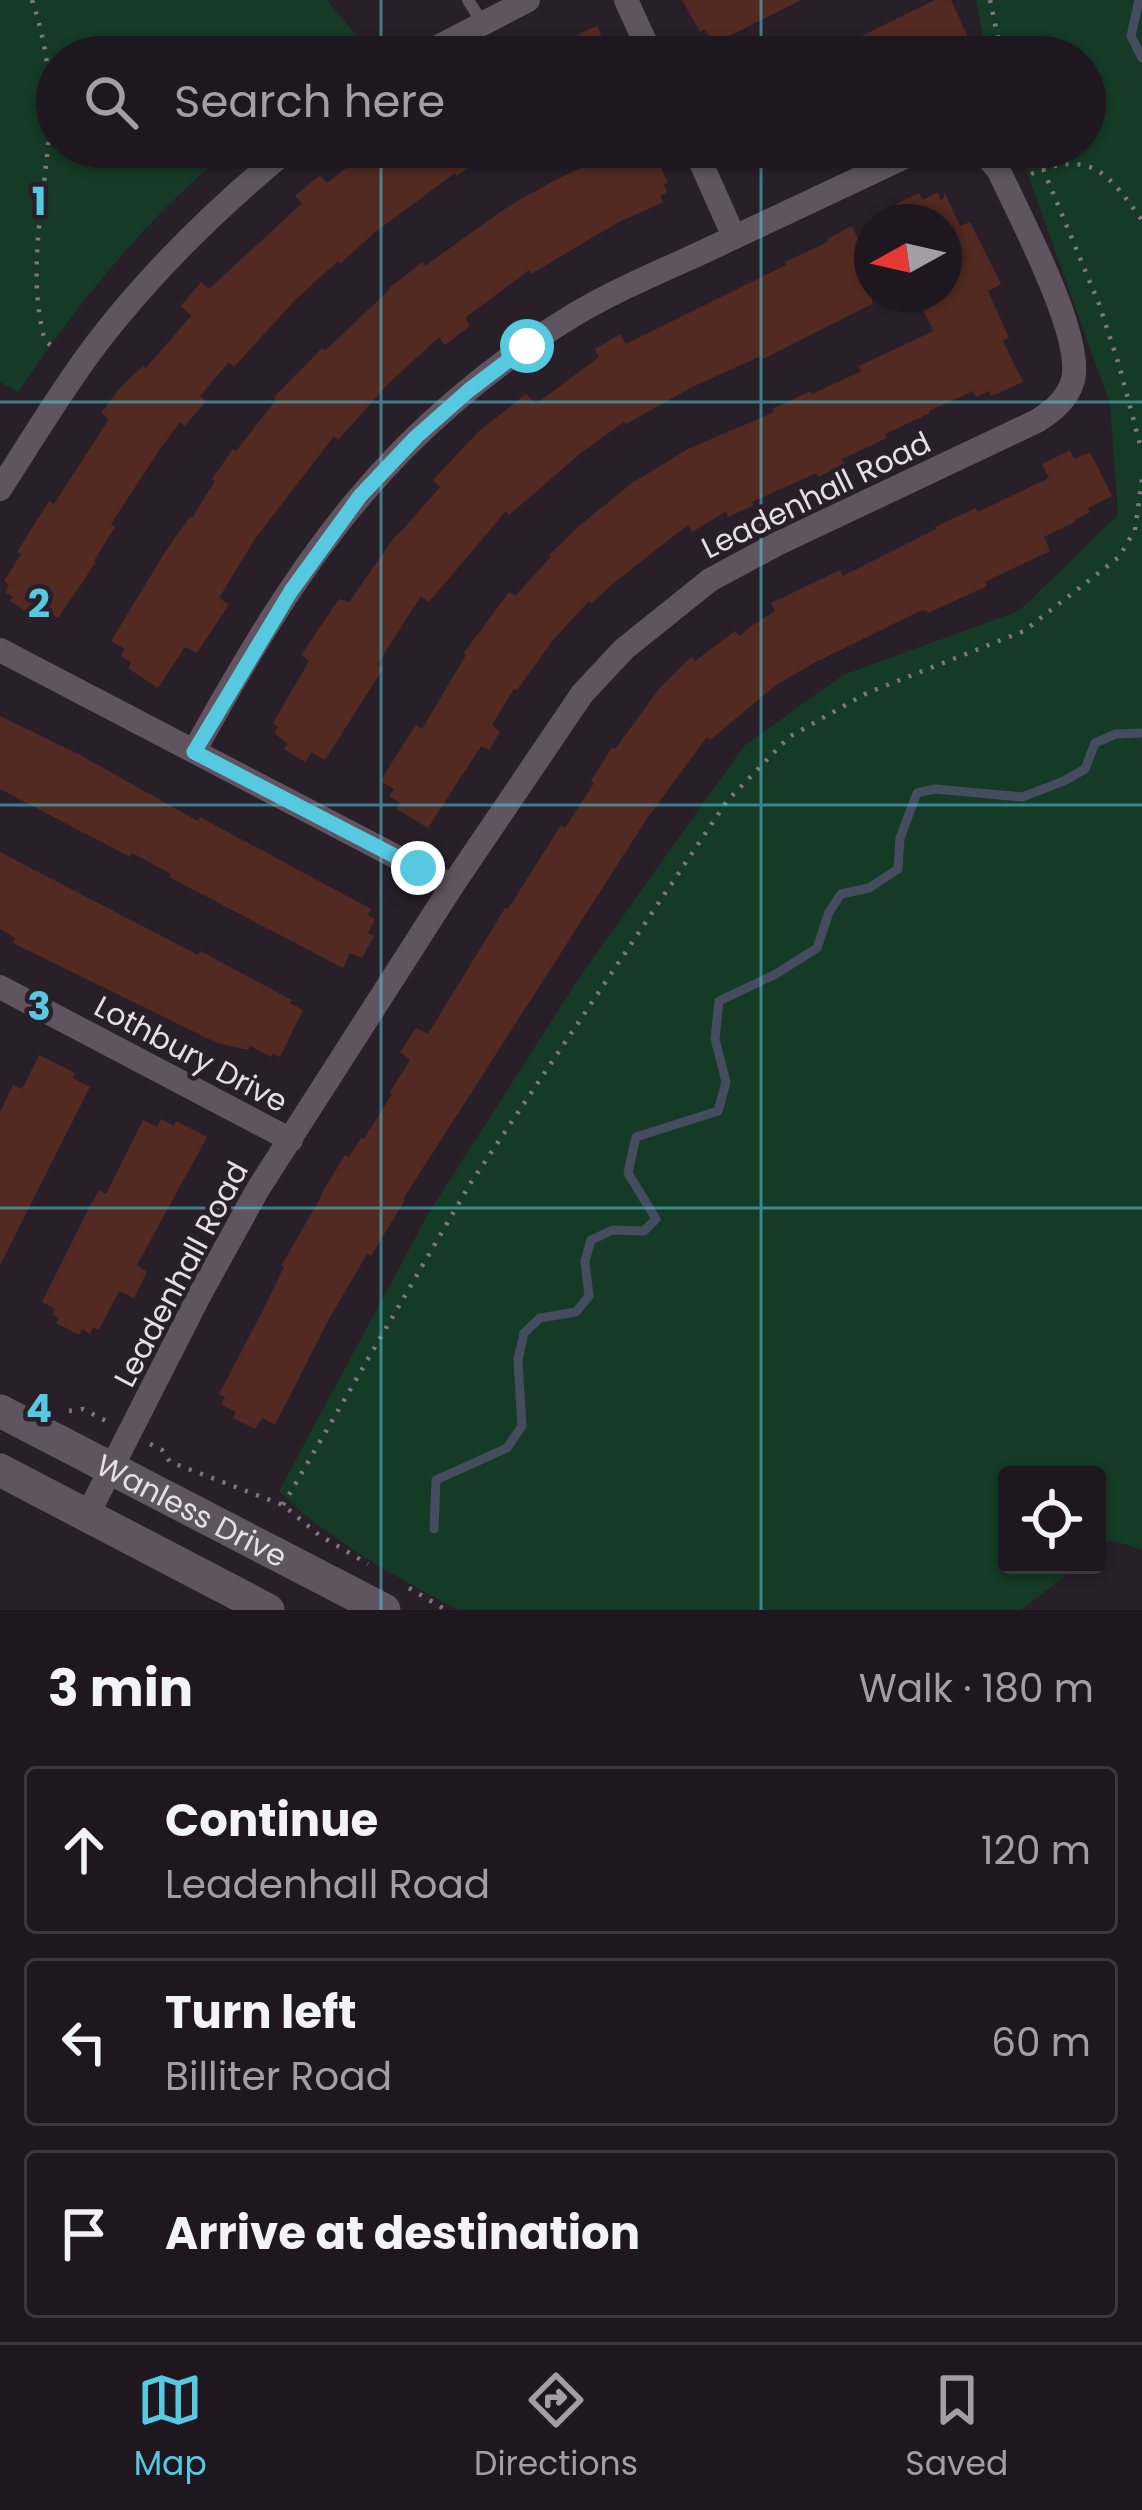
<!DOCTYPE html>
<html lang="en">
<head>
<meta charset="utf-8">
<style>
	:root { --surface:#1f171f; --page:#2c242c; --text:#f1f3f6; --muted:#a19fa4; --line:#3c363d; --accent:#56c9e0 }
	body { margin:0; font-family:Poppins,sans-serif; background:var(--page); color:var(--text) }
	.controls { position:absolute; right:36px; bottom:36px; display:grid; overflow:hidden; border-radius:12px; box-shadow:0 3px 9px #0004 }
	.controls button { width:108px; height:108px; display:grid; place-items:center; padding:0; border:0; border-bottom:3px solid var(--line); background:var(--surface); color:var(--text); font:60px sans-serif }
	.compass { position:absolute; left:854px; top:204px; width:108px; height:108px; border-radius:50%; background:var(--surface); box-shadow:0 3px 9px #0004; rotate:262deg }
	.stop { position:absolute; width:36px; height:36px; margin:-27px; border:9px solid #56c9e0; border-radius:50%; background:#fff }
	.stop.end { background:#56c9e0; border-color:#fff; box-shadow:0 3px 12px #0008 }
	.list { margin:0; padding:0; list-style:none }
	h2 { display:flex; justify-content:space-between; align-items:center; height:156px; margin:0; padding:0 48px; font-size:51px }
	h2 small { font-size:39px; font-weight:400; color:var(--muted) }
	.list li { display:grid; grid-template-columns:78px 1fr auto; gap:36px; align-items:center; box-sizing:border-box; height:168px; margin:0 24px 24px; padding:0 24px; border:3px solid var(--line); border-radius:12px }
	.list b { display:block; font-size:45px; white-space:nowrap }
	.list p { margin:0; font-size:39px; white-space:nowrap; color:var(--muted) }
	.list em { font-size:39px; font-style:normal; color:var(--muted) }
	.icon { flex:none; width:66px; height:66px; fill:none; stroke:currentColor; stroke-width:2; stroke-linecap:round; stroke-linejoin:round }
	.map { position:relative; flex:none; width:1142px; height:1610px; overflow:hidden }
	.search { position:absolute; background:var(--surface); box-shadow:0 3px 9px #0004; left:36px; right:36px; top:36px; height:132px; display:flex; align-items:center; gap:30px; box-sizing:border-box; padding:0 42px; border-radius:66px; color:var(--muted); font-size:45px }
	.sheet { height:732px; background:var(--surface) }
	nav { display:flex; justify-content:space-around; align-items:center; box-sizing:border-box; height:168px; border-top:3px solid var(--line); background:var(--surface); font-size:33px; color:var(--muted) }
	nav a { display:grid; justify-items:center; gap:6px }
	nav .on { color:var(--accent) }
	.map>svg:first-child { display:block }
</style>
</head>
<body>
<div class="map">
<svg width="1142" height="1610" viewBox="0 0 1142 1610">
	<rect width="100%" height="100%" fill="#291f29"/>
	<!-- green -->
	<g fill="#153a26">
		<path d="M 0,0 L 327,0 L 366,47 L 352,57 L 57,57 L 57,147 L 233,147 C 148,215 79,302 18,392 L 0,382 Z"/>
		<path d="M 976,0 L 1142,0 L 1142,1550 L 1111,1540 L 1097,1551 L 1097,1475 L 1007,1475 L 1007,1565 L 1079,1565 L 1021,1610 L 459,1610 C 394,1576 331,1542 279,1491 L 428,1214 L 579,978 L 744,746 L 843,675 L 1019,611 L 1118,515 L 1110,404 L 1018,147 L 1085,147 L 1085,57 L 987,57 Z"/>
	</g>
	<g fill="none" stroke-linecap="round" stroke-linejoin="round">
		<!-- stream -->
		<g stroke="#454c60" stroke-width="9">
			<polyline points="1139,0 1131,36 1142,58"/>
			<polyline points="434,1529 436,1480 507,1448 522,1426 518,1360 524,1333 540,1318 576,1312 589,1296 585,1261 591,1240 613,1230 644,1231 656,1219 628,1173 636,1137 718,1111 726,1082 715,1039 719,1001 776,974 817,948 829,912 841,894 869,888 898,869 900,838 917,793 935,789 1022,797 1064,781 1085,769 1095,743 1116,734 1142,733"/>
		</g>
	</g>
	<!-- building -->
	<g fill="#522a21">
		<polygon points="682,0 801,0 713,44 705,29 700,32"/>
		<polygon points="935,0 951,0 977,57 819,57"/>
		<polygon points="597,26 611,57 528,57"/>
		<polygon points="379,147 501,147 456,176 455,173 374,233 340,264 338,261 295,300 234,367 229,362 200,396 206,401 185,426 180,422 160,449 111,524 115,527 94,561 96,562 58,618 44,609 41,615 35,611 32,615 10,601 13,597 5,592 9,585 4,581 21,554 17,552 49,501 54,504 109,419 101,413 119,389 143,366 146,368 191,316 181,306 201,282 209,289 302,203 295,196 320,175 327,183 363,155 365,157"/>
		<polygon points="627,147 639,147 644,157 649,154 653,161 657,159 668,183 664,184 667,192 660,196 663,202 617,223 531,274 529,270 465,318 470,326 445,345 439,337 390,382 338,440 334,436 255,539 219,598 229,604 197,653 185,647 158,688 128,668 131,662 121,656 125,649 111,641 167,549 190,517 192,518 215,481 212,479 233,449 236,451 276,400 274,398 277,394 322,348 325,351 390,289 389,288 423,262 425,266 509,206 555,180"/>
		<polygon points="944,191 960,226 970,222 1001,284 988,291 1009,338 1003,341 1023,382 991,396 989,391 976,397 973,391 929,411 930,413 885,434 887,438 842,459 845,464 818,477 816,473 752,502 754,505 728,517 726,511 692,532 688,525 611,585 592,603 589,601 554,639 517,690 514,689 492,725 500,732 489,750 481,746 428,828 397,809 400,803 389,796 394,789 380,781 401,748 416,725 422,729 466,655 463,654 509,592 515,596 551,557 549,555 579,526 632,483 688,449 774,412 772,409 811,391 812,394 861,371 859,366 933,331 916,294 944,294 944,222 875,222 899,211 896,204 919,193 923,200 938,192 940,200 944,198"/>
		<polygon points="852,226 872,269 872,304 763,359 761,356 692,387 626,424 624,422 582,452 509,515 506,511 429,602 421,596 377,665 383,669 325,760 312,752 305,762 284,749 288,744 274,733 278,727 273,723 309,661 301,655 339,599 349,602 396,535 397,536 440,487 433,480 478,432 526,394 536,404 599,357 595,349 620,334 626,344 786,265 785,262 828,242 827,239"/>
		<polygon points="1070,450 1074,459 1090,452 1112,496 1088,508 1090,512 1074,520 1075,522 1044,537 1050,551 985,582 987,586 928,613 926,610 920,611 814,663 776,685 710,740 707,737 648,817 403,1199 405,1200 371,1256 367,1254 329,1319 275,1425 262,1418 255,1429 233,1418 236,1412 221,1404 225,1397 219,1394 263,1310 284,1267 281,1266 322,1195 321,1194 345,1155 349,1157 362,1137 364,1139 392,1094 390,1092 410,1060 400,1052 416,1028 428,1034 505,908 508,909 561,825 565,828 594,783 591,781 612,747 615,749 659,689 691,657 695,661 735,631 740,636 751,626 775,611 771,603 840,570 843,576 936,529 935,527 976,508 978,512 1049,478 1042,464"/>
		<polygon points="0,716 80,755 198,821 200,817 371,909 368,915 375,919 368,933 374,936 362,958 350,953 343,968 169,877 171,874 132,853 130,857 0,789"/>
		<polygon points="0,852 198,955 200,951 292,1000 290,1003 303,1010 280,1057 273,1053 272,1057 250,1046 248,1050 217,1043 13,943 15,938 0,929"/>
		<polygon points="39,1055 75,1073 73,1078 90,1087 0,1265 0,1112 13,1085 22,1089"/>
		<polygon points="161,1119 174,1126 176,1121 207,1137 137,1265 147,1272 134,1298 119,1291 99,1330 93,1327 90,1334 82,1329 79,1335 56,1323 59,1318 52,1314 55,1309 42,1302 88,1210 99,1190 106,1194 143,1120 157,1127"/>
	</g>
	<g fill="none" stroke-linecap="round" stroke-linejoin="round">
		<!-- path -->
		<g stroke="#7f767f" stroke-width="4.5" stroke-dasharray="3 9" stroke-linecap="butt">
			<path d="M 32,0 C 43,33 49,65 50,100 C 51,180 23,262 45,341 L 52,346"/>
			<polyline points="990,0 1002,57"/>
			<polyline points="1034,147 1099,304 1119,365 1142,452"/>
			<path d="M 1031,174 C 1092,148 1109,175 1142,220"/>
			<polyline points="69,1411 83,1409 108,1422"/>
			<polyline points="150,1444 162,1450 170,1462 283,1505 319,1535 368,1564"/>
			<polyline points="283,1505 470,1184 727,801 789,737 867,693 1024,631 1119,557 1135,530 1142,479"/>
			<polyline points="409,1588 446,1610"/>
		</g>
		<!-- lane -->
		<polyline stroke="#605460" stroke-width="12" points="468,0 482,22"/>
		<!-- street -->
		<g stroke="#605460" stroke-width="24">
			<polyline points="626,0 652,57"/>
			<polyline points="419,57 528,0"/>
			<polyline points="694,147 734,237"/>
			<path d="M 0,489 C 32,440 62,389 97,343 C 153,270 220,205 291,147"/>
			<polyline points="0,650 452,886"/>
			<path d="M 194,751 C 242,665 294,575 358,499 C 417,428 493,364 572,316 C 614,291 659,272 703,252 C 778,217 852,182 926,147"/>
			<polyline points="0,987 291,1140"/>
			<path d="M 87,1516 L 199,1296 L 258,1189 L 452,886 L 582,694 L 624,649 L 710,580 L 777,544 L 1037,421 C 1053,411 1067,400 1073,380 C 1084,336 1019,215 999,171 L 983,152 L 975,147"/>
		</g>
		<!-- secondary -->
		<g stroke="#605460" stroke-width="33">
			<path id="s1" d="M 0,1411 L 384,1610"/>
			<polyline points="0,1470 268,1610"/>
		</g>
	</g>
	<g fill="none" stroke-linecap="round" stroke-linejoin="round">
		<!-- route -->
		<polyline stroke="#56c9e0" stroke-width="15" points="418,868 194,752 291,591 360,496 416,437 468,391 527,346"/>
	</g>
	<!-- grid -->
	<path fill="none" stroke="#56c9e0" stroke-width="3" stroke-opacity="0.55" d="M 381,0 L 381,57M 761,0 L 761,57M 381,147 L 381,1610M 761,147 L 761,1610M 0,402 L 1142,402M 0,805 L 1142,805M 0,1208 L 1142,1208"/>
	<g text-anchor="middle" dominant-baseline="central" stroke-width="9" stroke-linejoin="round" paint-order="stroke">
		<!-- street labels -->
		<g font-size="30" fill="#e6dfe6" stroke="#291f29">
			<text transform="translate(816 495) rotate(-26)">Leadenhall Road</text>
			<text transform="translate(191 1054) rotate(28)">Lothbury Drive</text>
			<text transform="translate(181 1274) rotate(-62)">Leadenhall Road</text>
			<text stroke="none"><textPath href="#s1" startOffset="216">Wanless Drive</textPath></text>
		</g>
	</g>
	<g font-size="39" text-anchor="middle" font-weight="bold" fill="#56c9e0" stroke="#291f29" stroke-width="9" stroke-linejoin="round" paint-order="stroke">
		<text x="39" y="215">1</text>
		<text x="39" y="617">2</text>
		<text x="39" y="1020">3</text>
		<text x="39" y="1422">4</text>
	</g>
</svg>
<div class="controls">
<button><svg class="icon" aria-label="locate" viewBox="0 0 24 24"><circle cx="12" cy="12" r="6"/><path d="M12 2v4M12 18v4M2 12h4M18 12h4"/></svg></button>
</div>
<svg class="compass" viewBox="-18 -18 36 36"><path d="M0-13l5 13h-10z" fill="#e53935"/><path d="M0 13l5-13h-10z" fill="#a19fa4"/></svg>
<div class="stop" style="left:527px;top:346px"></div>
<div class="stop end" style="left:418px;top:868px"></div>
<div class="search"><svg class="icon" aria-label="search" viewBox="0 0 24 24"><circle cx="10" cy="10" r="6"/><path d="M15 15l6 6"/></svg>Search here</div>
</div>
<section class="sheet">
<h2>3 min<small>Walk · 180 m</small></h2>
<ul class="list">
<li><svg class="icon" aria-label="ahead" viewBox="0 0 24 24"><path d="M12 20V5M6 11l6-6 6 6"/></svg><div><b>Continue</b><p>Leadenhall Road</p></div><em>120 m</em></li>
<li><svg class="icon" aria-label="left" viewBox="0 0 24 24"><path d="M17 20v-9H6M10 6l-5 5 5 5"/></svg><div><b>Turn left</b><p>Billiter Road</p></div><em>60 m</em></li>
<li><svg class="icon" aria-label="arrive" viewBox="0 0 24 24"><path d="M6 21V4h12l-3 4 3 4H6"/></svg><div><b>Arrive at destination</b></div></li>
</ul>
</section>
<nav>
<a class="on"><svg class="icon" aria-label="map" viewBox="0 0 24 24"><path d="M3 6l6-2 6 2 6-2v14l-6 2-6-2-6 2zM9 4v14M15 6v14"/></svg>Map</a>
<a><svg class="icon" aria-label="directions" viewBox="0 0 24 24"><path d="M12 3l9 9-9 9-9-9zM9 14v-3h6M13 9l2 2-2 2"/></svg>Directions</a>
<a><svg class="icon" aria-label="saved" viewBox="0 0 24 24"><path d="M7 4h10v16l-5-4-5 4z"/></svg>Saved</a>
</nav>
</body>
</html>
